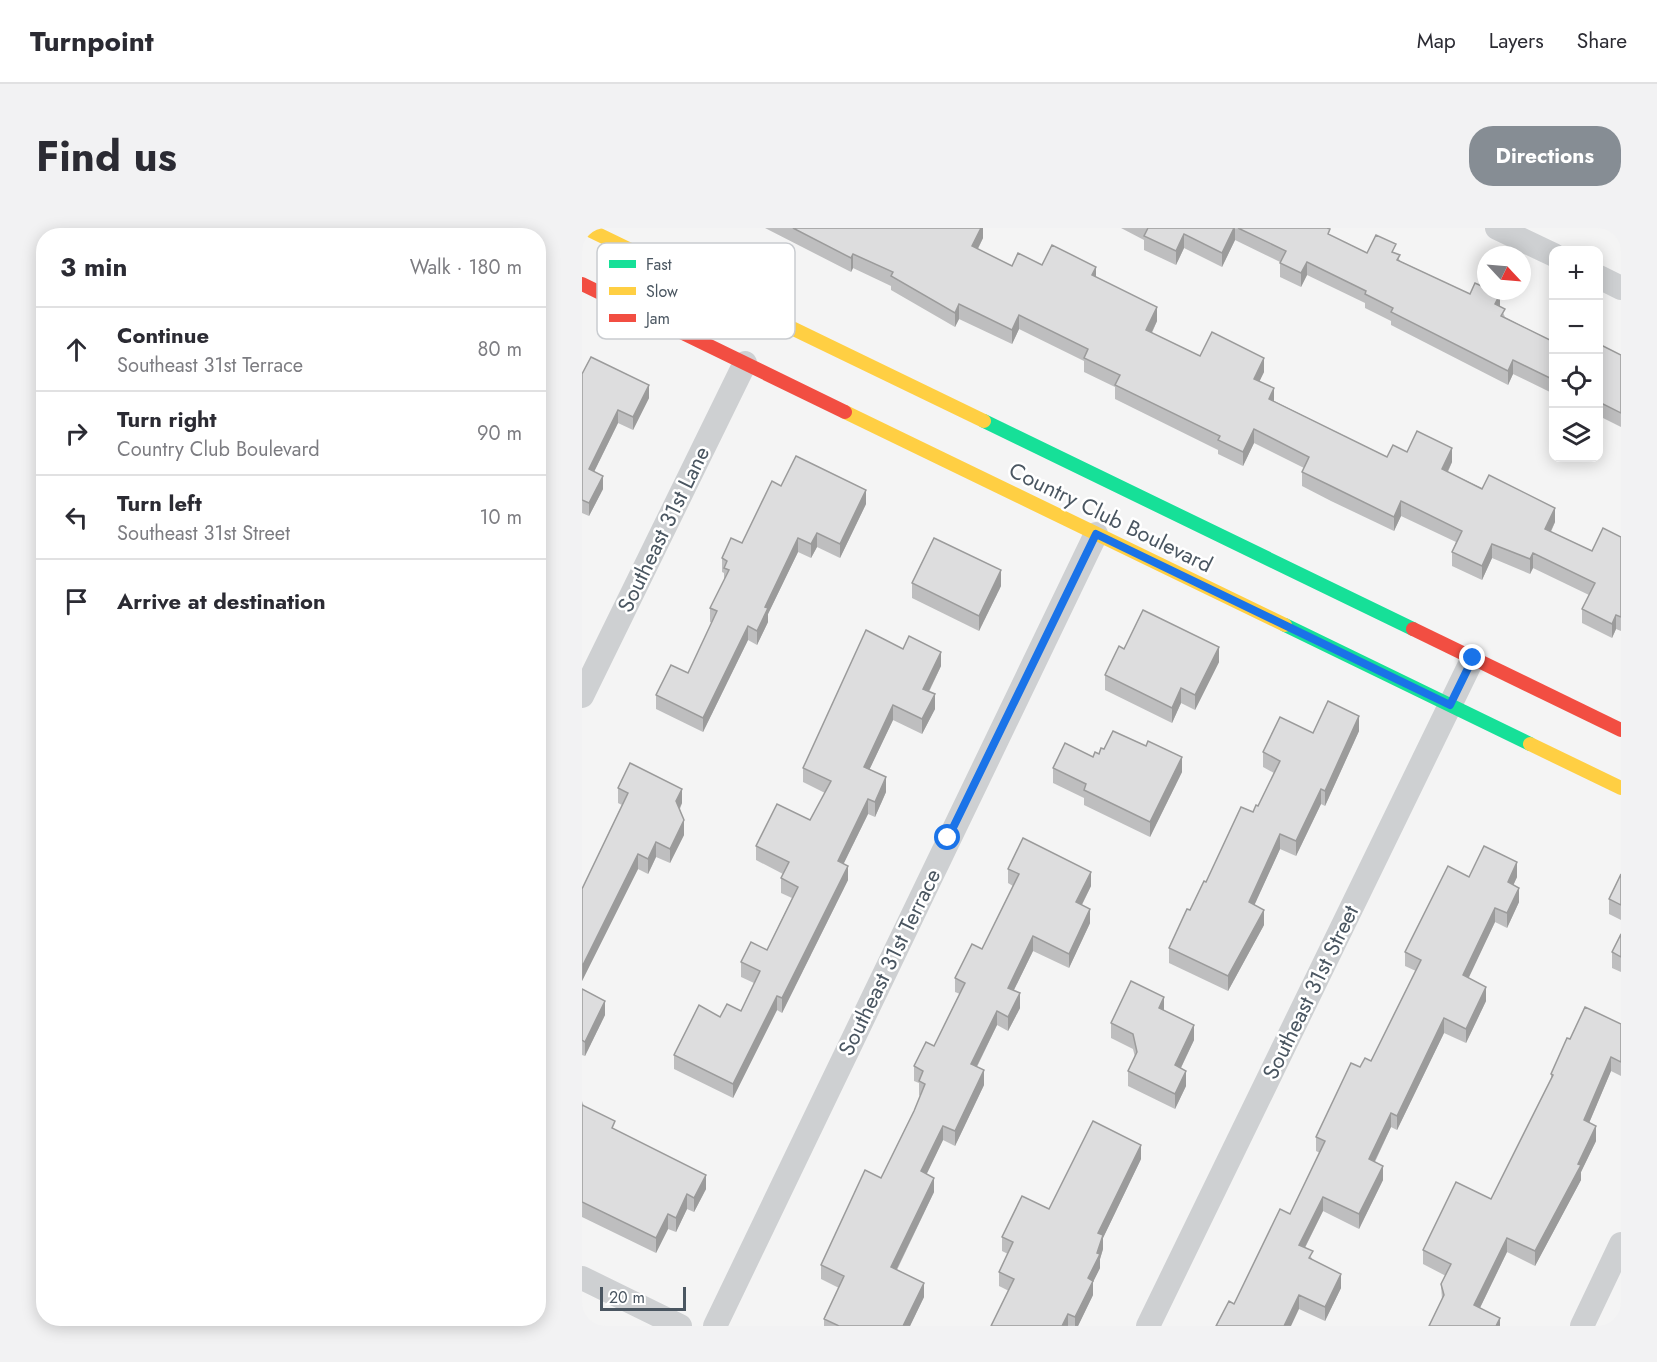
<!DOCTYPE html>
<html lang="en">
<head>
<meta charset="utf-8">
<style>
	:root { --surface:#fff; --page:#f2f2f3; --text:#2b2b33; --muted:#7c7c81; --line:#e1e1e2; --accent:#868d94 }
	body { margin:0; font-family:Jost,sans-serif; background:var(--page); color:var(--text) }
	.controls { position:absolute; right:18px; top:18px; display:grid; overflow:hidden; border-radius:12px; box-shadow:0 3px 15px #0003 }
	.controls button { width:54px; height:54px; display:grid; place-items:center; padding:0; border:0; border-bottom:2px solid var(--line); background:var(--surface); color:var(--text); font:30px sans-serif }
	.compass { position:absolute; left:895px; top:18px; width:54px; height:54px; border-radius:50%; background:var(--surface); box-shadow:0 3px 15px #0003; rotate:116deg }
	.scale { position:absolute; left:18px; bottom:15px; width:86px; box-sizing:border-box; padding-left:6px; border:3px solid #4a5661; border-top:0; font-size:16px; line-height:21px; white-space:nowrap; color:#4a5661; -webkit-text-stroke:4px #fff; paint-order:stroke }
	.stop { position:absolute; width:18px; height:18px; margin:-14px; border:4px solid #1a73e8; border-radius:50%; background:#fff }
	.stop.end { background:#1a73e8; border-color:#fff; box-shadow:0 2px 6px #0008 }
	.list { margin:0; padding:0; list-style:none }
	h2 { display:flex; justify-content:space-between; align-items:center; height:78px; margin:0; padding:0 24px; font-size:26px }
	h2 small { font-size:20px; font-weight:400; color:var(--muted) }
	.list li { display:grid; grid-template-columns:39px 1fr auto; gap:18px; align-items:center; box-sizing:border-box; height:84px; padding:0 24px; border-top:2px solid var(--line) }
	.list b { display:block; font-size:22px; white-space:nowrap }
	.list p { margin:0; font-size:20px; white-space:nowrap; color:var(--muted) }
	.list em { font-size:20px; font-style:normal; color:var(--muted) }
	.icon { flex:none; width:33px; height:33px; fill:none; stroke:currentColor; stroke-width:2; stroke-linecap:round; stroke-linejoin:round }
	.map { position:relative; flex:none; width:1039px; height:1098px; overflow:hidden; border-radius:24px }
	header { display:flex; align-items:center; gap:36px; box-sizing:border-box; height:84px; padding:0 30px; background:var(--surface); border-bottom:2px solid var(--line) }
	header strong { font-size:28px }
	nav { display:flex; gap:33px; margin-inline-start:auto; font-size:21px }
	.intro { display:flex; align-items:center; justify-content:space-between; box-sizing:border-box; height:144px; padding:0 36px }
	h1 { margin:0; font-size:42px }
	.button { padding:15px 27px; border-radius:24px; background:var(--accent); color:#fff; font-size:21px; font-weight:700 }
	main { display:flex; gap:36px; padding:0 36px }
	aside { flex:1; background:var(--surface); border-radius:24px; box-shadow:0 3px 15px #0003 }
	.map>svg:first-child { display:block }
</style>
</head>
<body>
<header>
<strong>Turnpoint</strong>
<nav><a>Map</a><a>Layers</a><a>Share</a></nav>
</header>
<div class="intro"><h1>Find us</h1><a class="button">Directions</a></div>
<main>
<aside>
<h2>3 min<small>Walk · 180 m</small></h2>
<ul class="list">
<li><svg class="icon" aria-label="ahead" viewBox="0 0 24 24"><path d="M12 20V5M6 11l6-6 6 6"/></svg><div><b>Continue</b><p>Southeast 31st Terrace</p></div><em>80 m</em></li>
<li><svg class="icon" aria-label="right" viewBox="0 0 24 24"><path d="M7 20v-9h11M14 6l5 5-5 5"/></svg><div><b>Turn right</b><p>Country Club Boulevard</p></div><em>90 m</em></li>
<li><svg class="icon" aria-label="left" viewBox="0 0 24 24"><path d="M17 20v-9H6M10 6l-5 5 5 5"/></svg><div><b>Turn left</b><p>Southeast 31st Street</p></div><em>10 m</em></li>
<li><svg class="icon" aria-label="arrive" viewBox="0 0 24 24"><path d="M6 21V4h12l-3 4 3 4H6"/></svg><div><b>Arrive at destination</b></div></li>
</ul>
</aside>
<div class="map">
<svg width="1039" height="1098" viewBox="0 0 1039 1098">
	<rect width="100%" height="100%" fill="#f4f4f4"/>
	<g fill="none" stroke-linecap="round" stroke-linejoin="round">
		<!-- street -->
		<g stroke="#ced0d2" stroke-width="24">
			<polyline points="915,0 972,27"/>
			<polyline points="1017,49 1039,60"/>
			<polyline points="0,468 163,135"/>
			<polyline points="0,1050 98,1098"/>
			<polyline points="133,1098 514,306"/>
			<polyline points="566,1098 891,430"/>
			<polyline points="1000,1098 1039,1016"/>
		</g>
		<!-- fast -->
		<g stroke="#16e098" stroke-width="14">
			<polyline points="402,193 831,401"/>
			<polyline points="703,397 948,516"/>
		</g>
		<!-- slow -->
		<g stroke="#ffcf43" stroke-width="14">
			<polyline points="3,0 402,193"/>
			<polyline points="263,184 703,397"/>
			<polyline points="948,516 1039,560"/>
		</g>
		<!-- jam -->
		<g stroke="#f24e42" stroke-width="14">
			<polyline points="0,56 263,184"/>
			<polyline points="831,401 1039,502"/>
		</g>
	</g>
	<!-- wall -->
	<g fill="#bebebf">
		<polygon points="183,0 401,0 401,10 396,21 430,38 460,37 514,49 575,93 570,105 618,128 682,144 677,153 692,173 805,229 825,224 870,234 866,244 973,294 969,304 1010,323 1039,309 1039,403 1034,401 1030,410 1000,395 1000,381 1007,367 951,340 948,346 910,330 900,352 870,338 870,324 874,314 819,288 812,303 749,273 720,258 720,244 722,240 672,215 661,238 636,226 636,222 533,171 533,159 502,144 502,133 437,101 430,116 377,91 373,99 309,62 309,58 271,40 269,44"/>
		<polygon points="539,0 745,0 748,8 785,25 814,25 818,33 888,66 918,78 923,89 972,114 972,166 931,146 926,157 809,97 809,93 783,80 783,75 725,47 719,59 698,49 698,34 653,12 640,39 602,20 594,37 562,22 562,12"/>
		<polygon points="1017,117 1039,127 1039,199 1017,188"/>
		<polygon points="0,146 67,170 51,202 36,195 12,244 21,261 7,288 0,285"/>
		<polygon points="284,276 258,330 235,319 229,330 216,324 186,386 186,394 175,417 166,412 121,504 74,481 74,467 106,445 130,395 128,394 128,380 142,352 142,345 140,344 140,330 160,315"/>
		<polygon points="330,355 419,358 397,403 330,370"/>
		<polygon points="321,421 359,438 347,464 353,481 340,506 311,492 287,542 304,564 293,589 286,586 262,635 266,652 200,785 195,782 151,870 92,841 92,827 138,789 159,783 172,755 159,749 159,734 185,722 210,670 199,665 199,650 201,646 174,632 174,618 228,592 243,565 221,554 221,540"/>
		<polygon points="542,421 637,434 613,482 599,475 590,495 523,462 523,447"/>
		<polygon points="777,503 743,578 739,576 714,628 698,621 672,677 682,697 646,763 587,735 587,720 624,654 671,584 676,578 692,545 681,539 681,524 731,505"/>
		<polygon points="517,526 600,544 568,609 502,577 502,570 471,555 471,540 511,529"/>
		<polygon points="36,560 100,575 98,581 102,607 88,635 74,629 66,646 56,641 0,753 0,661 40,577 36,575"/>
		<polygon points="426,641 509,658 500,677 508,695 487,740 451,723 432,762 438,780 426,803 415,797 395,839 402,857 373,918 361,912 344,946 352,964 315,1042 342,1069 328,1098 242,1098 242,1091 257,1060 239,1051 239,1037 299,950 332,883 338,868 337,867 337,855 332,853 332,838 352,818 378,766 373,764 373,750 400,721 431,658 426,655"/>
		<polygon points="1039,646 1039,692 1027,686 1027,671"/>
		<polygon points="887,649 935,649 931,657 937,674 925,700 913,694 886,750 904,773 884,815 862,805 815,902 809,899 793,934 801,952 777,1001 741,983 723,1020 731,1032 759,1060 743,1093 717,1081 652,1076 708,986 738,925 734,923 734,909 778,839 789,833 834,743 823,738 823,724"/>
		<polygon points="1039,705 1039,744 1030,740 1030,724"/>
		<polygon points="0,761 23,787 3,828 0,827"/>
		<polygon points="582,782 612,812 599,840 604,858 593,881 546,858 546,843 553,829 551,821 529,810 529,795"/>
		<polygon points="1039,796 1039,848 1029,843 1007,895 1014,913 999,944 999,952 953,1038 925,1024 898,1080 918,1098 860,1072 859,1056 864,1048 841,1036 841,1022 909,971 969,852 969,846 988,811"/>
		<polygon points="0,873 2,878 33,902 124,961 112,984 105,981 94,1004 86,1001 74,1025 0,989"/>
		<polygon points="559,931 521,1010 521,1021 518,1031 518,1040 511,1054 511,1067 496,1098 409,1098 427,1063 417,1058 417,1044 426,1026 420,1023 420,1009 467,981"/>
	</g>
	<!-- shaded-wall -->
	<g fill="#9b9b9b">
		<polygon points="399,0 401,0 401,10 390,32 390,18"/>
		<polygon points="652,0 653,0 653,12 640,39 640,25"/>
		<polygon points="602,6 602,20 594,37 594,23"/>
		<polygon points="271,26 271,40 269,44 269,30"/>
		<polygon points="725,34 725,47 719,59 719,45"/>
		<polygon points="514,39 514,53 510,47"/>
		<polygon points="918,66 918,80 913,76"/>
		<polygon points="377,76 377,91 373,99 373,85"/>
		<polygon points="575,79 575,93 564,116 564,102"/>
		<polygon points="437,87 437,101 430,116 430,102"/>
		<polygon points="682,130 682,144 672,165 672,151"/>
		<polygon points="931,132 931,146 926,157 926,143"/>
		<polygon points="67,157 67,170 51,202 51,189"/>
		<polygon points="692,160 692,175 687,171"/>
		<polygon points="36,182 36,195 7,254 7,241"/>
		<polygon points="672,201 672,215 661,238 661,224"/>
		<polygon points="870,220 870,234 860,255 860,241"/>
		<polygon points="21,248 21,261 7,288 7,275"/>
		<polygon points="284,262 284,276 258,330 258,316"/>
		<polygon points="819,273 819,288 812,303 812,289"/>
		<polygon points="973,280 973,294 963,315 963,301"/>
		<polygon points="235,305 235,319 229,330 229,316"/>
		<polygon points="216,310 216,324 186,386 186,394 175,417 175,403 183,379"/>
		<polygon points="910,316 910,330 900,352 900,338"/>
		<polygon points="951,325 951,340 948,346 948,331"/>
		<polygon points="419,342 419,358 397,403 397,388"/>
		<polygon points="1034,387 1034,401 1030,410 1030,396"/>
		<polygon points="166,398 166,412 121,504 121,490"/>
		<polygon points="637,419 637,434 613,482 613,467"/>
		<polygon points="359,424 359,438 341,475 341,461"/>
		<polygon points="599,460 599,475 590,495 590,480"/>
		<polygon points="353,466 353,481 340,506 340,491"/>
		<polygon points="311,477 311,492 282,553 282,539"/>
		<polygon points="777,488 777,503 743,578 743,563"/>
		<polygon points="600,529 600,544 568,609 568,594"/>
		<polygon points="304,549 304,564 293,589 293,574"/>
		<polygon points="100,561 100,575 94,587 94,573"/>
		<polygon points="739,561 739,576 714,628 714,613"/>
		<polygon points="286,571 286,586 256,647 256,633"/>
		<polygon points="102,592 102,607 88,635 88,621"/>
		<polygon points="698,606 698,621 667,689 667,674"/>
		<polygon points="74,614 74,629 66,646 66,631"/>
		<polygon points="56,626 56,641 0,753 0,739"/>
		<polygon points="935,634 935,649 926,669 926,654"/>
		<polygon points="266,638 266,652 200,785 200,770"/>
		<polygon points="509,644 509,658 494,688 494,674"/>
		<polygon points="937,660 937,674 925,700 925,685"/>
		<polygon points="913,680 913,694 881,762 881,747"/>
		<polygon points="508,681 508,695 487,740 487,726"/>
		<polygon points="682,682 682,697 646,763 646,748"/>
		<polygon points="451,708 451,723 426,774 426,760"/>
		<polygon points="904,759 904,773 884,815 884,801"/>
		<polygon points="438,765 438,780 426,803 426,789"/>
		<polygon points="195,768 195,782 151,870 151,856"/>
		<polygon points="582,769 582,784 577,780"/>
		<polygon points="23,773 23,787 3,828 3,814"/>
		<polygon points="415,783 415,797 389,850 389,836"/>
		<polygon points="862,790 862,805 815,902 815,888"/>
		<polygon points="612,797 612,812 593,852 593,837"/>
		<polygon points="1029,829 1029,843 1002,907 1002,892"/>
		<polygon points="402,842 402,857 373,918 373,903"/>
		<polygon points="604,843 604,858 593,881 593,866"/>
		<polygon points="809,885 809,899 787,945 787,931"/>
		<polygon points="361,898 361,912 339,958 339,943"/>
		<polygon points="1014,898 1014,913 999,944 999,952 953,1038 953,1023"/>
		<polygon points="559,917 559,931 521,1010 521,1021 518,1031 518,1040 511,1054 511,1067 496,1098 493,1098 493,1089 506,1050 516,1005"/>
		<polygon points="801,938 801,952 777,1001 777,986"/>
		<polygon points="124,947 124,961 112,984 112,970"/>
		<polygon points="352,950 352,964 309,1053 309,1039"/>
		<polygon points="105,966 105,981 94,1004 94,990"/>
		<polygon points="741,969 741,983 717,1031 717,1017"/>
		<polygon points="86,986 86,1001 74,1025 74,1010"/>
		<polygon points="925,1010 925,1024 892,1092 892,1077"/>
		<polygon points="759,1046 759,1060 743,1093 743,1079"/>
		<polygon points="342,1055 342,1069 328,1098 321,1098"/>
		<polygon points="717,1067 717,1081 709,1098 702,1098"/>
		<polygon points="486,1086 486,1098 480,1098"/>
		<polygon points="918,1090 918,1098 914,1098"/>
	</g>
	<!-- building -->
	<g fill="#ddddde" stroke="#9b9b9b" stroke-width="1.5">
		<polygon points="211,0 399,0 390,18 430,38 436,25 460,37 470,17 514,39 510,47 575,79 564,102 618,128 630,104 682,130 672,151 692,160 687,171 805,229 811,217 825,224 835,203 870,220 860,241 900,261 907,247 973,280 963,301 1010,323 1021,300 1039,309 1039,389 1034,387 1030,396 1000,381 1013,355 951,325 948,331 910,316 900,338 870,324 880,303 819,273 812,289 749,258 720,244 727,229 672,201 661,224 636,212 638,208 533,157 538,147 502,130 506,121 437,87 430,102 377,76 373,85 309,48 311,44 271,26 269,30"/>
		<polygon points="566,0 652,0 640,25 602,6 594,23 562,8"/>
		<polygon points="656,0 745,0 748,1 746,6 785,25 794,7 814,16 810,24 818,27 815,32 888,66 893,55 904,60 904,63 911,63 918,66 913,76 923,81 919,88 972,114 972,152 931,132 926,143 809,84 811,80 783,66 784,63 725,34 719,45 698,35 704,23"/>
		<polygon points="1017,116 1039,127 1039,185 1017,174"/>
		<polygon points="9,129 67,157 51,189 36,182 7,241 21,248 7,275 0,272 0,146"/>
		<polygon points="214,228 284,262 258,316 235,305 229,316 216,310 183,379 186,380 175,403 166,398 121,490 74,467 89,437 106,445 135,383 128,380 147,342 142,340 145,333 140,330 149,310 160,315 190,253 199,258"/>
		<polygon points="352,310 419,342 397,388 330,355"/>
		<polygon points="561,382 637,419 613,467 599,460 590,480 523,447 537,418 542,421"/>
		<polygon points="284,402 321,421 327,408 359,424 341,461 353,466 340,491 311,477 282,539 304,549 293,574 286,571 256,633 266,638 200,770 195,768 151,856 92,827 117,777 138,789 145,776 159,783 178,743 159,734 169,714 185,722 216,659 199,650 207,634 174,618 195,576 228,592 249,553 221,540"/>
		<polygon points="746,473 777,488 743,563 739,561 714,613 698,606 667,674 682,682 646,748 587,720 605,681 608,682 622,653 624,654 659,579 671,584 674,577 676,578 698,533 681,524 698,489 731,505"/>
		<polygon points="531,503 564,518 566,513 600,529 568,594 502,562 504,556 471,540 483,515 511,529 513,524 517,526 519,520 522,521"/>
		<polygon points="48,535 100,561 94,573 102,592 88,621 74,614 66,631 56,626 0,739 0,661 46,565 36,560"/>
		<polygon points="441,610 509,644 494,674 508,681 487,726 451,708 426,760 438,765 426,789 415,783 389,836 402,842 373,903 361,898 339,943 352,950 309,1039 342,1055 321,1098 257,1098 242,1091 262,1048 239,1037 283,942 299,950 332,883 343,856 337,853 341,843 332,838 344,814 352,818 383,755 373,750 390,716 400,721 437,646 426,641"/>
		<polygon points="902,618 935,634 926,654 937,660 925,685 913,680 881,747 904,759 884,801 862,790 815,888 809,885 787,931 801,938 777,986 741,969 717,1017 731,1023 727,1030 759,1046 743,1079 717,1067 702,1098 634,1098 647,1073 652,1076 698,981 708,986 743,913 734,909 769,835 778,839 783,830 789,833 839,732 823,724 866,638 887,649"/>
		<polygon points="1039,646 1039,677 1027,671"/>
		<polygon points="1039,706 1039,729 1030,724"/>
		<polygon points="549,753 582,769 577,780 612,797 593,837 604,843 593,866 546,843 555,824 551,806 529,795"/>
		<polygon points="0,761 23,773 3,814 0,812"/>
		<polygon points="1003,779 1039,796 1039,834 1029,829 1002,892 1014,898 996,936 999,937 953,1023 925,1010 892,1077 918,1090 914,1098 847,1098 862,1067 859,1056 869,1036 841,1022 874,954 909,971 971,847 969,846 985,810 988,811"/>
		<polygon points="0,877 33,893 30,900 124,947 112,970 105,966 94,990 86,986 74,1010 0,974"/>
		<polygon points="511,893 559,917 516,1005 521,1007 515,1025 518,1026 506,1050 511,1053 493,1089 486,1086 480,1098 409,1098 432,1051 417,1044 431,1014 420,1009 440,968 467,981"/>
	</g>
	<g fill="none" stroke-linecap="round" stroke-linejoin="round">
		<!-- route -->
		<polyline stroke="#1a73e8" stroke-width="8" points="366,610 514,306 868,477 891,430"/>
	</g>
	<g text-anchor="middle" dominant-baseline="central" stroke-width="5" stroke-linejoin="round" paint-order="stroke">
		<!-- street labels -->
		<g font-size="22" fill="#4a5661" stroke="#fff">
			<text transform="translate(529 289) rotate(26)">Country Club Boulevard</text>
			<text transform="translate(81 301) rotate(-64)">Southeast 31st Lane</text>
			<text transform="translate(307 734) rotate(-64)">Southeast 31st Terrace</text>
			<text transform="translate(728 764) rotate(-64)">Southeast 31st Street</text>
		</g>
	</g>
	<!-- legend -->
	<rect x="15" y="15" width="198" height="96" rx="9" fill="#fff" stroke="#c9ccd0" stroke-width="1.5"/>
	<rect x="27" y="32" width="27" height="8" fill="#16e098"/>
	<rect x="27" y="59" width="27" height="8" fill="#ffcf43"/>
	<rect x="27" y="86" width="27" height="8" fill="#f24e42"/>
	<g font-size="16" fill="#4a5661">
		<text x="64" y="42">Fast</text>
		<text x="64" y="69">Slow</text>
		<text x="64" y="96">Jam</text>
	</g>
</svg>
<div class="controls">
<button>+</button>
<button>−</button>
<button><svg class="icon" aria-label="locate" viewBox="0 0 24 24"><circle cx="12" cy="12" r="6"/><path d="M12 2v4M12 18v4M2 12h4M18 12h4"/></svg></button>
<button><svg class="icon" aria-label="layers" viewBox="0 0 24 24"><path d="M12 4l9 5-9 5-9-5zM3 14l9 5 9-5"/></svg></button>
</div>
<svg class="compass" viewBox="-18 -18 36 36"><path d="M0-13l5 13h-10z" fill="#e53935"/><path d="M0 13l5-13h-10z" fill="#7c7c81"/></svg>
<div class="scale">20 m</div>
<div class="stop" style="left:366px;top:610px"></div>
<div class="stop end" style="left:891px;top:430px"></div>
</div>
</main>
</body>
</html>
